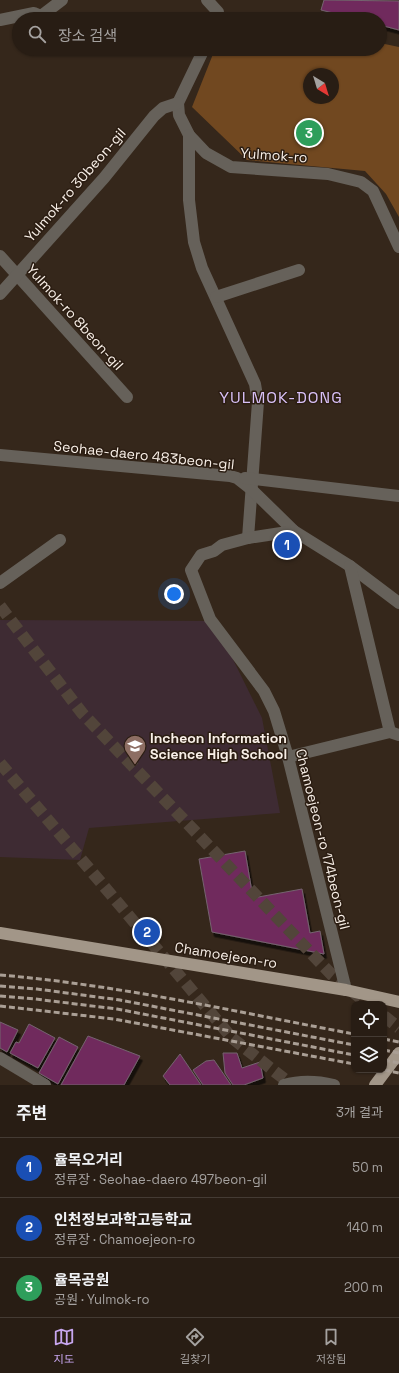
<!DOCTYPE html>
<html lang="ko">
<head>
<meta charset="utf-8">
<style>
	:root { --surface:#281d14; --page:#342a22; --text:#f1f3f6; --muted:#a5a2a0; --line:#443b34; --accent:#c7a6ef }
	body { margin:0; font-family:"Space Grotesk","Noto Sans KR",sans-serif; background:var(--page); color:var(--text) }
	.controls { position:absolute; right:12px; bottom:12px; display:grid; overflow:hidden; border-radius:8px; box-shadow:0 1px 3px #0004 }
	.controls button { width:36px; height:36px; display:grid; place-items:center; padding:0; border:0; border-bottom:1px solid var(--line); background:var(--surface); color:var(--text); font:20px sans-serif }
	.compass { position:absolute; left:303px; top:68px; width:36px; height:36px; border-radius:50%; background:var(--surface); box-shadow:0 1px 3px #0004; rotate:142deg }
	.you { position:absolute; left:174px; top:594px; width:14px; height:14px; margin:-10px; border:3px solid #fff; border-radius:50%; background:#1a73e8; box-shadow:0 0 0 6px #1a73e833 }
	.badge { display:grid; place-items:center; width:26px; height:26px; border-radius:50%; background:var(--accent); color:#fff; font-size:13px; font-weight:700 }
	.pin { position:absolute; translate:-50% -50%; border:2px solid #fff; box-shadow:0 1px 4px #0006 }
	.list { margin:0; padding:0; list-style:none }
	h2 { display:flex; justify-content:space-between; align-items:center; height:52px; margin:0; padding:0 16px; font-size:17px }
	h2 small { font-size:13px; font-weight:400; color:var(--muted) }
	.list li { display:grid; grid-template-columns:26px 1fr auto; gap:12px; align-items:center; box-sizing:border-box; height:60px; padding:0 16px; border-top:1px solid var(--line) }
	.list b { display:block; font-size:15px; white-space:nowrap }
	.list p { margin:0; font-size:13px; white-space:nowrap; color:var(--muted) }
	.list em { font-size:13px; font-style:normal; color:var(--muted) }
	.icon { flex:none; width:22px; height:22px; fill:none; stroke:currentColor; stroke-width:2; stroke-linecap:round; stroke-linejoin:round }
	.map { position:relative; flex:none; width:399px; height:1085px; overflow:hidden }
	.search { position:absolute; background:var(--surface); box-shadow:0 1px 3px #0004; left:12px; right:12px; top:12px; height:44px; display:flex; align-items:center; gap:10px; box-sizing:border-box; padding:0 14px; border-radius:22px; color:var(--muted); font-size:15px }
	.sheet { height:232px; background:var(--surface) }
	nav { display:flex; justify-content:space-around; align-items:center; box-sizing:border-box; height:56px; border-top:1px solid var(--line); background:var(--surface); font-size:11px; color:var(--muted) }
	nav a { display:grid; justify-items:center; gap:2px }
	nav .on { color:var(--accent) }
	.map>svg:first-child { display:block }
</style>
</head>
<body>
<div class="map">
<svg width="399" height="1085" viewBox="0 0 399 1085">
	<defs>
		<filter id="shadow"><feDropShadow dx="2.5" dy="4.5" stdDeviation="0" flood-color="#0009"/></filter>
	</defs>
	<rect width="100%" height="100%" fill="#35271b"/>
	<!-- education -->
	<polygon fill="#3e2b33" points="0,620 214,621 262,718 280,813 89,828 80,860 0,857"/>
	<!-- green -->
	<g fill="#714820" fill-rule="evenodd">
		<polygon points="229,12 261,19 226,19"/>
		<path d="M 380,43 L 399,47 L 399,217 L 386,194 L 365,171 L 247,160 L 192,107 L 215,49 L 380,49 ZM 309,74 L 333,74 L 333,98 L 309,98 Z"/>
	</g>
	<!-- building -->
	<g fill="#6f2c5d" stroke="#75636f" filter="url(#shadow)">
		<polygon points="324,0 399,1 399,30 380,25 380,19 357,19 321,10"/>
		<polygon points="245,851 253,898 302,889 310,933 320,931 324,954 212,932 199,859"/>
		<polygon points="0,1022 18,1030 7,1052 0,1048"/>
		<polygon points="29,1024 55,1038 38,1068 10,1053 16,1042 19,1043"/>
		<polygon points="88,1036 140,1056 124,1085 61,1085"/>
		<polygon points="59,1037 78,1047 58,1084 39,1073"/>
		<polygon points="223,1053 237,1053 242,1068 260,1062 263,1078 244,1085 233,1085 225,1073"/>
		<polygon points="180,1054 201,1085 170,1085 163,1076"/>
		<polygon points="214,1060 231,1085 203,1085 193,1070 206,1061"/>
	</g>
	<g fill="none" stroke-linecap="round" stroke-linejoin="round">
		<!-- highway-tunnel -->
		<g stroke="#52453a" stroke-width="12" stroke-dasharray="12 6" stroke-linecap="butt">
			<polyline points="0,606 82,713 332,975 368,1004"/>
			<polyline points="0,763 232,1038 292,1085"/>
			<polyline points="384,1016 399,1028"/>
		</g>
		<!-- minor -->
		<g stroke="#66615a" stroke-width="12">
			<polyline points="207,0 218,12 218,19"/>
			<polyline points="0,20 34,13 41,16 62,0"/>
			<polyline points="204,49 178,103 179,115 189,135 206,153 231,167 328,174 361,182 373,191 399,247"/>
			<polyline points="189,135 189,200 194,242 202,268 255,384 258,402 248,538"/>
			<polyline points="0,256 127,397"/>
			<polyline points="0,294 104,178 154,116 163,108 178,103"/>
			<polyline points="216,297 299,270"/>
			<polyline points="0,455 230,476 237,478 251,489 294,531 350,566 399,603"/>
			<polyline points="245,478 399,496"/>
			<polyline points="294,531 248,538 222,545 214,551 201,555 191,570 210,619 264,691 274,711 288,757 346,990"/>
			<polyline points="350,566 390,732"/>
			<polyline points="0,583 60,540"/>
			<polyline points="288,757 390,732 399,735"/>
			<polyline points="0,1058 45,1085"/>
			<path d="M 284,1085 C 301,1080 317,1081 334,1085"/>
		</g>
		<!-- major -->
		<g stroke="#a29688" stroke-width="12">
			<polyline points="0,933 346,990 399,1002"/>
			<polyline points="375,1085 399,1053"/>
		</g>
		<!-- rail -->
		<g stroke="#aa9f95" stroke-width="3" stroke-dasharray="6 3" stroke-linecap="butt">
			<path d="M 0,975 C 119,985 237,1012 354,1034"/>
			<polyline points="0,986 37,989 120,1000 354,1045"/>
			<polyline points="0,996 35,999 117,1009 354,1055"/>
			<polyline points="0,1006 114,1019 354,1064"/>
			<polyline points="384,1039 399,1042"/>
			<polyline points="384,1050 399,1053"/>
			<polyline points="384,1060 399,1063"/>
			<polyline points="384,1070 399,1073"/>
		</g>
	</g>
	<!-- icons -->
	<defs>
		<g id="school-pin" transform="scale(1.15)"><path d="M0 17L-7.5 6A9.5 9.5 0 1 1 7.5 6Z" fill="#8d6e63" stroke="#2b1d12"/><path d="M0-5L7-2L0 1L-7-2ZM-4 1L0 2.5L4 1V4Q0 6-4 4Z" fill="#fff"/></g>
	</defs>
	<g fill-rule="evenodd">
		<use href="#school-pin" x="135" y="746"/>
	</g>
	<g text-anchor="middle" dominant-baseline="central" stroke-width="3" stroke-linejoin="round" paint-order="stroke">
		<!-- street labels -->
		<g font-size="14" fill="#f8efe7" stroke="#2b1d12">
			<text transform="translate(274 155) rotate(4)">Yulmok-ro</text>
			<text transform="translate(75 185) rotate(-49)">Yulmok-ro 30beon-gil</text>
			<text transform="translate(75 317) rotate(48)">Yulmok-ro 8beon-gil</text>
			<text transform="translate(144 455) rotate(6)">Seohae-daero 483beon-gil</text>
			<text transform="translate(323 839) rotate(76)">Chamoejeon-ro 174beon-gil</text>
			<text transform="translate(226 955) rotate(9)">Chamoejeon-ro</text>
		</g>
		<!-- poi labels -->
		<g font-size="14" font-weight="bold" fill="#f8efe7" stroke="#2b1d12" text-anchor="start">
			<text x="150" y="738">Incheon Information<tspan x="150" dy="16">Science High School</tspan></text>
		</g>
		<!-- quarter labels -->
		<g font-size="16" letter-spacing="1" fill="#d8c0f7" stroke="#2b1d12">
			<text x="281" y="397">YULMOK-DONG</text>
		</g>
	</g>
</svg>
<div class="controls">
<button><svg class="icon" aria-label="locate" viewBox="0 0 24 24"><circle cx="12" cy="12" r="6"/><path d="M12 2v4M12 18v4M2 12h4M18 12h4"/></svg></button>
<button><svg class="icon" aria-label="layers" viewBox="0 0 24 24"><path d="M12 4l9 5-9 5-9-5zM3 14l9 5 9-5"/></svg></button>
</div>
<svg class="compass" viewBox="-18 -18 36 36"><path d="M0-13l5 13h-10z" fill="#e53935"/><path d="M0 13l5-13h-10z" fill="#a5a2a0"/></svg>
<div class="you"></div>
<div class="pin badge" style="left:287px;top:545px;background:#1a4fb4">1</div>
<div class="pin badge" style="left:147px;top:932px;background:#1a4fb4">2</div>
<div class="pin badge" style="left:309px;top:133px;background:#2e9e5b">3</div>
<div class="search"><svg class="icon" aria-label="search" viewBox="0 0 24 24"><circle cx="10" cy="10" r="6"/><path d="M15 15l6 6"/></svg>장소 검색</div>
</div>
<section class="sheet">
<h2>주변<small>3개 결과</small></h2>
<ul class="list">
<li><span class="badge" style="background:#1a4fb4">1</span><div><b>율목오거리</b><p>정류장 · Seohae-daero 497beon-gil</p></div><em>50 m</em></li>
<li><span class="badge" style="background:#1a4fb4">2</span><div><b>인천정보과학고등학교</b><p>정류장 · Chamoejeon-ro</p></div><em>140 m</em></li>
<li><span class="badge" style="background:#2e9e5b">3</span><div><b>율목공원</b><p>공원 · Yulmok-ro</p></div><em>200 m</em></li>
</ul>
</section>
<nav>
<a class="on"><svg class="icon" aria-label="map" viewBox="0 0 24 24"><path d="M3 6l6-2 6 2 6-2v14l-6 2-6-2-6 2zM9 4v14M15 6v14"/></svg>지도</a>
<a><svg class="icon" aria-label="directions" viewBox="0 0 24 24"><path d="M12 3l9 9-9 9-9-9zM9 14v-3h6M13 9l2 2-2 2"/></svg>길찾기</a>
<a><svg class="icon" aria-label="saved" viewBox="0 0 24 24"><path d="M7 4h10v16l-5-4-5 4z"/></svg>저장됨</a>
</nav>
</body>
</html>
